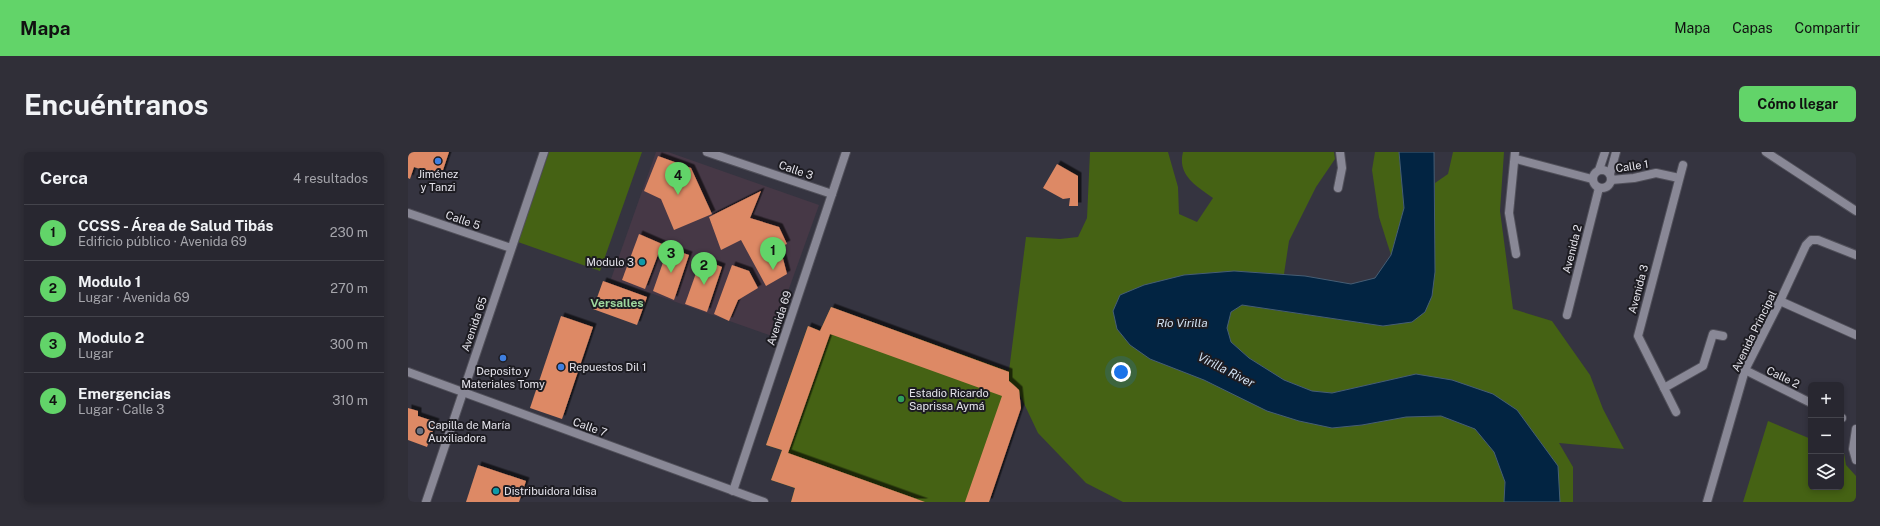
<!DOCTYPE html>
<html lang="es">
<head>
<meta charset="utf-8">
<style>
	:root { --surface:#282730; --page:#302f38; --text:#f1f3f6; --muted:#a5a5ab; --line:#44444c; --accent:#62d469 }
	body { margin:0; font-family:"Public Sans",sans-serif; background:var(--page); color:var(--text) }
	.controls { position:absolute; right:12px; bottom:12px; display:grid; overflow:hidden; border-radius:6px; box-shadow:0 2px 6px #0003 }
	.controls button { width:36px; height:36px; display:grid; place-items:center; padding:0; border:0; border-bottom:1px solid var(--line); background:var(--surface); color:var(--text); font:20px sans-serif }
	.you { position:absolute; left:713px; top:220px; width:14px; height:14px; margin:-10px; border:3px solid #fff; border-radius:50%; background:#1a73e8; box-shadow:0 0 0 6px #1a73e833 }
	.badge { display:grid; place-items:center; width:26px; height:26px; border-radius:50%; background:var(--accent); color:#111; font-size:13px; font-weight:700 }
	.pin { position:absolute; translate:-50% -33px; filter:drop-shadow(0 1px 2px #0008) }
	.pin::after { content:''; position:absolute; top:21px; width:14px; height:12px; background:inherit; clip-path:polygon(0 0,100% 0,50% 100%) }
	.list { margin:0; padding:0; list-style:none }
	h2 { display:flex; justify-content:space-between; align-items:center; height:52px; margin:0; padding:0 16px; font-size:17px }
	h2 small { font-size:13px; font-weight:400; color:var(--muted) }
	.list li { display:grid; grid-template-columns:26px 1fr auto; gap:12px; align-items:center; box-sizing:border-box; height:56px; padding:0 16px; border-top:1px solid var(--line) }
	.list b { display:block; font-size:15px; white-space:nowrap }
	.list p { margin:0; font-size:13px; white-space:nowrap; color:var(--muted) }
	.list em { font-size:13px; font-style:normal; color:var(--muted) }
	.icon { flex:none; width:22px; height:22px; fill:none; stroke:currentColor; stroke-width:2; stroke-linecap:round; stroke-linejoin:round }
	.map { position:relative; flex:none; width:1448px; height:350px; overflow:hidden; border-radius:6px }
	header { display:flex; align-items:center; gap:24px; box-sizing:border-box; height:56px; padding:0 20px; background:var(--accent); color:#111 }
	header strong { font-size:19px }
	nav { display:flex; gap:22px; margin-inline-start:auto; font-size:14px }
	.intro { display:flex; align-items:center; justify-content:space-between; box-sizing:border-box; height:96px; padding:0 24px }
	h1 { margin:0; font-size:28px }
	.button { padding:10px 18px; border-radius:6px; background:var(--accent); color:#111; font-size:14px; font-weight:700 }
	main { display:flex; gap:24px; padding:0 24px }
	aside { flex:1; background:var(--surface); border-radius:6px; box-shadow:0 2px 6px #0003 }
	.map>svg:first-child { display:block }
</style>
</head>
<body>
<header>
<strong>Mapa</strong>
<nav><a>Mapa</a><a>Capas</a><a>Compartir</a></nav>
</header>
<div class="intro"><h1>Encuéntranos</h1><a class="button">Cómo llegar</a></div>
<main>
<aside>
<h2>Cerca<small>4 resultados</small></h2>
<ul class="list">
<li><span class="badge">1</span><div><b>CCSS - Área de Salud Tibás</b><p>Edificio público · Avenida 69</p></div><em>230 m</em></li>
<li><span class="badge">2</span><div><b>Modulo 1</b><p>Lugar · Avenida 69</p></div><em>270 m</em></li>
<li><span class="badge">3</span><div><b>Modulo 2</b><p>Lugar</p></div><em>300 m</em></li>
<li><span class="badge">4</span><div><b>Emergencias</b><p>Lugar · Calle 3</p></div><em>310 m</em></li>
</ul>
</aside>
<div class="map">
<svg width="1448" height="350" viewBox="0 0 1448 350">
	<defs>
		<filter id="shadow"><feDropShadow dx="3.5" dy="-3.5" stdDeviation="0" flood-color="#0009"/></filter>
	</defs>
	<rect width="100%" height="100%" fill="#353440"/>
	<!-- medical -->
	<polygon fill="#463846" points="248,0 260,0 411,53 364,184 203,127"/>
	<!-- green -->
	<g fill="#456214">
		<polygon points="141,0 234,0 192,119 110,90"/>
		<path d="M 682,0 L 760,0 L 770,35 L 771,62 L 789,70 L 805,46 C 788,34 769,23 775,0 L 926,0 L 927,7 L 908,35 L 881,89 L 876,122 L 826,119 L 776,123 L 742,207 L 924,276 L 954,273 L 998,265 L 1033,264 L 1067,277 L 1086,300 L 1097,330 L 1096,350 L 715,350 L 678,331 L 630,281 L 611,241 L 581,350 L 383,350 L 387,336 L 363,328 L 374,298 L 358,293 L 400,174 L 412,179 L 423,155 L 601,219 L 618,85 L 652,87 L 670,85 L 679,66 Z"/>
		<polygon points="967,0 991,0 996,56 983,103 971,65 964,18"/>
		<polygon points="1045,0 1096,0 1092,59 1105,157 1144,169 1182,223 1195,257 1216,297 1151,291 1165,315 1165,350 1152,350 1152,348 1008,222 924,241 904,239 876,228 841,206 823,190 819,176 823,160 834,153 975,174 1027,120 1027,31 1040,22"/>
		<polygon points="1360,269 1403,287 1403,335 1433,335 1433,300 1436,301 1438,313 1448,324 1448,350 1335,350"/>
	</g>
	<!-- water -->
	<polygon fill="#022442" stroke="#465e75" points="991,0 1026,0 1027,120 1024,144 1017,160 1004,170 975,174 834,153 823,160 819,176 823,190 841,206 876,228 904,239 924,241 1008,222 1044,228 1085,242 1109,258 1150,314 1152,350 1096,350 1097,330 1086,300 1067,277 1033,264 998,265 954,273 924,276 891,269 859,259 796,228 742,207 722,193 709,177 705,159 712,143 736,133 776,123 826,119 897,124 943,132 967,126 983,103 996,56"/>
	<!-- building -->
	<g fill="#dd8965" filter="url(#shadow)">
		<polygon points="0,0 41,0 33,24 6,15 2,27 0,26"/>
		<polygon points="250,4 283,16 304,62 266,78 253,47 236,39"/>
		<polygon points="649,12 670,24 670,54 661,54 662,46 655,47 635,36"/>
		<polygon points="353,39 342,66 371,75 379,92 372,95 379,122 358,134 333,88 313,98 301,65"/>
		<polygon points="231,82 254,92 237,137 214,128"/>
		<polygon points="260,96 281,103 266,148 245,139"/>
		<polygon points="293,107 314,115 299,160 277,152"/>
		<polygon points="324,113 341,119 350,136 330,148 321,169 306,162"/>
		<polygon points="195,129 239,145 229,173 185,157"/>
		<polygon points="423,155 601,220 601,229 611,238 613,256 581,350 557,350 594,244 422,182 380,301 517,350 383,350 387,336 363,328 374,298 358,293 400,174 412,179"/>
		<polygon points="153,164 185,175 154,267 122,256"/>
		<polygon points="0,256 10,259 10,264 28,270 19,295 0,288"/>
		<polygon points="70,313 118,329 111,350 58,350"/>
	</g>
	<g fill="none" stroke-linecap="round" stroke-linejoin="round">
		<!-- minor casing -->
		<g stroke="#51505a" stroke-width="10">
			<g id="minor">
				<polyline points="299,0 424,42"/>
				<polyline points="1107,0 1101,61 1108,102"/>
				<polyline points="1358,0 1448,59"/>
				<polyline points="1108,7 1184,27"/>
				<circle cx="1194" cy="27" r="9"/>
				<polyline points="1191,18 1197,0"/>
				<polyline points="1202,22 1208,0"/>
				<polyline points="1203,28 1226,26 1248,21 1271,26"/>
				<polyline points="930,36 934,16 932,0"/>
				<polyline points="0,61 103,96"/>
				<polyline points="1372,149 1448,183"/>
				<polyline points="1159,163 1191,36"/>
				<polyline points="1337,218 1403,251"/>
				<polyline points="0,220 356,350"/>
				<polyline points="1256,236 1295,214 1305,182 1315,184"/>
				<polyline points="1268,260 1230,184 1275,13"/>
				<polyline points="1433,266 1434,266"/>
				<polyline points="1448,277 1445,297 1448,308"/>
				<polyline points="325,339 438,0"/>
				<polyline points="1299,350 1337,218 1372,149 1398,93 1403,88 1410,88 1448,103"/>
			</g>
		</g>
		<!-- tertiary casing -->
		<g stroke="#51505a" stroke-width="10">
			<polyline id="tertiary" points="18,350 136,0"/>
		</g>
		<!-- minor -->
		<use href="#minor" stroke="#898896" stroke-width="8"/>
		<!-- tertiary -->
		<use href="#tertiary" stroke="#898896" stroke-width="8"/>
	</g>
	<!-- markers -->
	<g fill="#3f7fe0" stroke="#1d1c22" stroke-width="1.5">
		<circle cx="30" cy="9" r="4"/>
		<circle cx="95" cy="206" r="4"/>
		<circle cx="153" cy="215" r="4"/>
	</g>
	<g fill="#0f9aa8" stroke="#1d1c22" stroke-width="1.5">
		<circle cx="234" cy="110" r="4"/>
		<circle cx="88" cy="339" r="4"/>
	</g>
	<circle fill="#2e9e5b" stroke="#1d1c22" stroke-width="1.5" cx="493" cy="247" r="4"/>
	<circle fill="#6b7280" stroke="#1d1c22" stroke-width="1.5" cx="12" cy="279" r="4"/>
	<g text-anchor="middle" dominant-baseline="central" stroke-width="4" stroke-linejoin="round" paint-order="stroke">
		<!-- street labels -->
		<g font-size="11" fill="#e5e4ec" stroke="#1d1c22">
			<text transform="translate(1224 14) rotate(-8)">Calle 1</text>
			<text transform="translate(388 18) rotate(19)">Calle 3</text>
			<text transform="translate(55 68) rotate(19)">Calle 5</text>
			<text transform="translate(1164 97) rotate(-76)">Avenida 2</text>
			<text transform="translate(1230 137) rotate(-75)">Avenida 3</text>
			<text transform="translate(371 166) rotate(-72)">Avenida 69</text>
			<text transform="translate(66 172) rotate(-71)">Avenida 65</text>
			<text transform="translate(1346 179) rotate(-64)">Avenida Principal</text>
			<text transform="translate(1375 225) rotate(26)">Calle 2</text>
			<text transform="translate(182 275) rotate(20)">Calle 7</text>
		</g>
		<!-- poi labels -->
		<g font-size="11" fill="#e5e4ec" stroke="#1d1c22" text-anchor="start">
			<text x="30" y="22" text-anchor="middle">Jiménez<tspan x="30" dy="13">y Tanzi</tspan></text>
			<text x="226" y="110" text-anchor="end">Modulo 3</text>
			<text x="161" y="215">Repuestos Dil 1</text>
			<text x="95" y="219" text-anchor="middle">Deposito y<tspan x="95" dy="13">Materiales Tomy</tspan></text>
			<text x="501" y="241">Estadio Ricardo<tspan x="501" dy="13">Saprissa Aymá</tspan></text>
			<text x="20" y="273">Capilla de María<tspan x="20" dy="13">Auxiliadora</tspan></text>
			<text x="96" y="339">Distribuidora Idisa</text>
		</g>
		<!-- neighbourhood labels -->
		<g font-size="12" font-weight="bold" fill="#9dd79d" stroke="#1d1c22">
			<text x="209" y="151">Versalles</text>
		</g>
		<!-- water labels -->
		<g font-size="12" font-style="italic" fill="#d1e1f2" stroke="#1d1c22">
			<text x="774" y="171">Río Virilla</text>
			<text transform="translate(818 218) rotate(27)">Virilla River</text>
		</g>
	</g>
</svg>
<div class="controls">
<button>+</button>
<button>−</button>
<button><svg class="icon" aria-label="layers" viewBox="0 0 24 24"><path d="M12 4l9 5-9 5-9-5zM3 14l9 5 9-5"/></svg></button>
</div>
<div class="you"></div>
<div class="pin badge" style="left:365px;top:118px">1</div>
<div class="pin badge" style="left:296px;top:133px">2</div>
<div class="pin badge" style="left:263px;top:121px">3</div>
<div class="pin badge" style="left:270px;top:43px">4</div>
</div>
</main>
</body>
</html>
